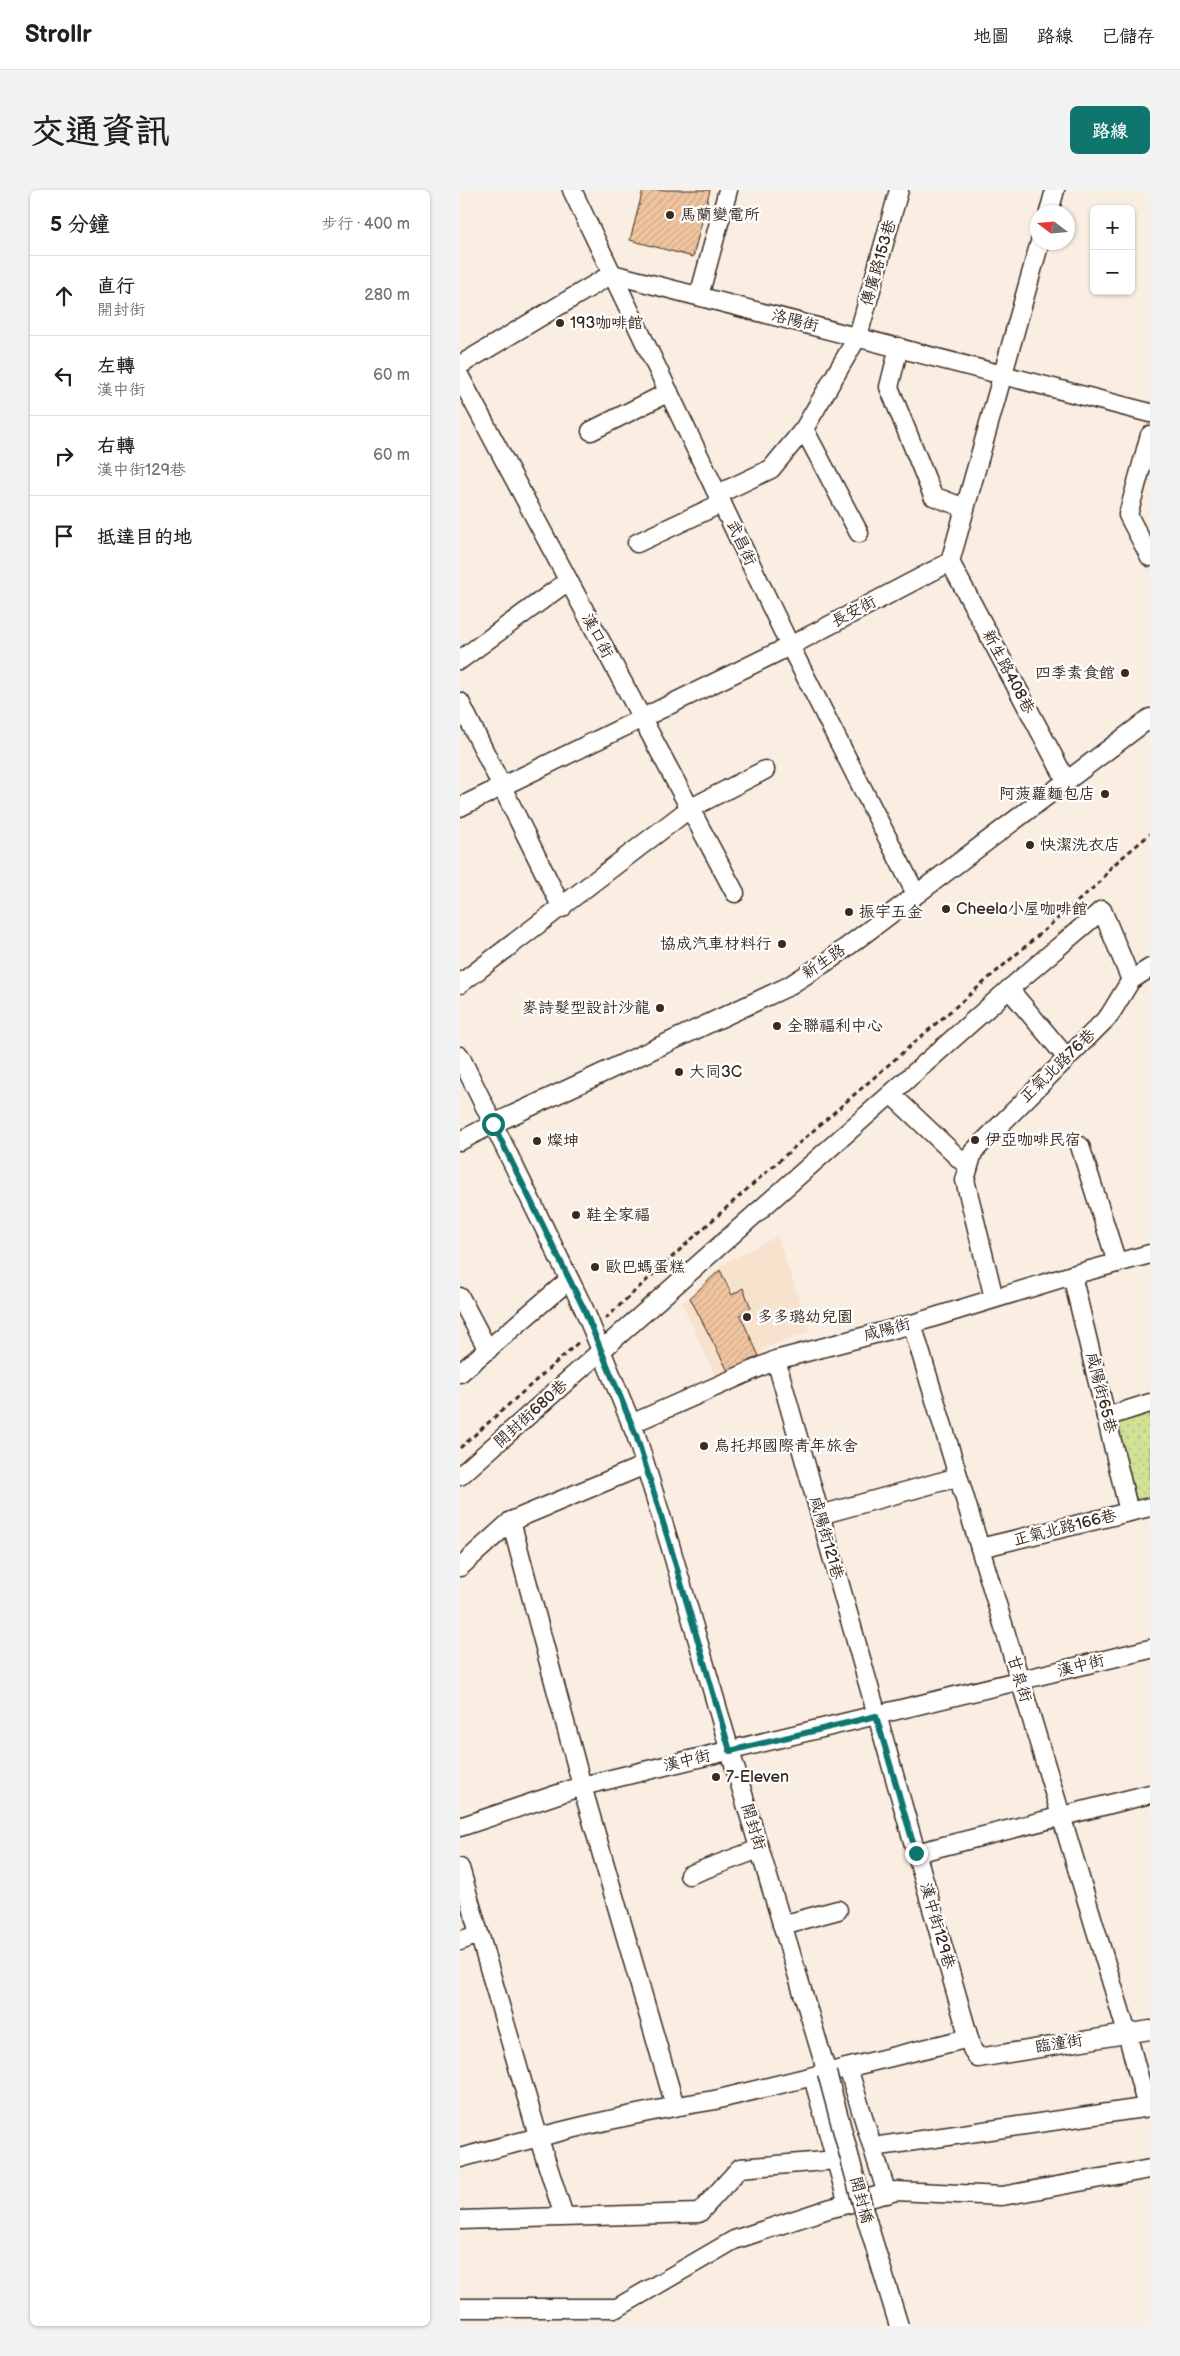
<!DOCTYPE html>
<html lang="zh-TW">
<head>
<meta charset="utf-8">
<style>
	:root { --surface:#fff; --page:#f2f2f2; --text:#202124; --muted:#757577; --line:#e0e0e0; --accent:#0f766e }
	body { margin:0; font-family:"Balsamiq Sans","LXGW WenKai TC",sans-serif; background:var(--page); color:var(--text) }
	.controls { position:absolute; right:15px; top:15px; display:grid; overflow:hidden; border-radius:8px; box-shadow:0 1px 4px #0004 }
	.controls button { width:45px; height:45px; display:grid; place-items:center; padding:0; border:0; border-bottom:1px solid var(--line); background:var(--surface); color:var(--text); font:25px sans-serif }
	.compass { position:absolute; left:570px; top:15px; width:45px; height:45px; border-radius:50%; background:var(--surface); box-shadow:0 1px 4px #0004; rotate:286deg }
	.stop { position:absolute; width:15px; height:15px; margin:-11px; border:4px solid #0f766e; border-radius:50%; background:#fff }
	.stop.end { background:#0f766e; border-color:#fff; box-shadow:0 1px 5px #0008 }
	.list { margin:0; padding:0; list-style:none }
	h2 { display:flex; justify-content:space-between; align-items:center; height:65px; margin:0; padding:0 20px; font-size:21px }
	h2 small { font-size:16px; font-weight:400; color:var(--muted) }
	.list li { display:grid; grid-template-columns:32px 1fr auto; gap:15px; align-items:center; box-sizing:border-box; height:80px; padding:0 20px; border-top:1px solid var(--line) }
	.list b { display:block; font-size:19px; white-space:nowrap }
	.list p { margin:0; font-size:16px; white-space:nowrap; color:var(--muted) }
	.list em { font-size:16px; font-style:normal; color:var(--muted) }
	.icon { flex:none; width:28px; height:28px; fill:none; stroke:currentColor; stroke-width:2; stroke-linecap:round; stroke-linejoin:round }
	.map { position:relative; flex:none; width:690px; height:2136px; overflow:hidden; border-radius:8px }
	header { display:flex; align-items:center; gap:30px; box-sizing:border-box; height:70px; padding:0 25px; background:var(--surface); border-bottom:1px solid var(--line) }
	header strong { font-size:24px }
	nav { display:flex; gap:28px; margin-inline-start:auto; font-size:18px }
	.intro { display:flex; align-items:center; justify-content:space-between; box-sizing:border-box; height:120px; padding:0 30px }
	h1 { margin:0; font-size:35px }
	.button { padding:12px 22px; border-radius:8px; background:var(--accent); color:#fff; font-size:18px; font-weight:700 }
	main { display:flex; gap:30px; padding:0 30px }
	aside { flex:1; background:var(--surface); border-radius:8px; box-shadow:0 1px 4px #0004 }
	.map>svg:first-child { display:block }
</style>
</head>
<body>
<header>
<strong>Strollr</strong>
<nav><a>地圖</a><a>路線</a><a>已儲存</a></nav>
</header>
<div class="intro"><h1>交通資訊</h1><a class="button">路線</a></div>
<main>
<aside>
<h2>5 分鐘<small>步行 · 400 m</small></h2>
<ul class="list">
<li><svg class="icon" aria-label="ahead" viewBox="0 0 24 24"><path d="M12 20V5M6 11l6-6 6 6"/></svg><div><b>直行</b><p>開封街</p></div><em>280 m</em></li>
<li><svg class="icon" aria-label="left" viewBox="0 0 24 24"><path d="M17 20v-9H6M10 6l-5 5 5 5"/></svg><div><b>左轉</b><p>漢中街</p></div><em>60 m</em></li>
<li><svg class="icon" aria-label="right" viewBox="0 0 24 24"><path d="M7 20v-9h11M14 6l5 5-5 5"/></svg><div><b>右轉</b><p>漢中街129巷</p></div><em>60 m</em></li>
<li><svg class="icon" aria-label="arrive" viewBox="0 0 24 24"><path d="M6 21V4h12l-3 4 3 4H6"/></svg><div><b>抵達目的地</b></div></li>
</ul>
</aside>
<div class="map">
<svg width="690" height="2136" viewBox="0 0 690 2136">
	<defs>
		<pattern id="park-dots" width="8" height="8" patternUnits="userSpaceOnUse" patternTransform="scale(1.25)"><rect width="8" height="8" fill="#d1e296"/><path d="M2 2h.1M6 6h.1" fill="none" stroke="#b4c281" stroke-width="1.8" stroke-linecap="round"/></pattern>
		<pattern id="building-hatch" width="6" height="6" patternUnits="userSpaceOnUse" patternTransform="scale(1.25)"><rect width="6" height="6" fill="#f0c5a0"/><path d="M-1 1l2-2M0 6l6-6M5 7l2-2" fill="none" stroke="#cfa989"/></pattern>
	</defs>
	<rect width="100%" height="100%" fill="#faeee2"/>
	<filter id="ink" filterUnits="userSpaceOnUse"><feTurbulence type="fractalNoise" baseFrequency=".02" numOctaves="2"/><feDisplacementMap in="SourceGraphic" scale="10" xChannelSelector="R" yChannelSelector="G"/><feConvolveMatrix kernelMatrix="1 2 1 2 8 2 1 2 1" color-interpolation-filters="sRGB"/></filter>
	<g filter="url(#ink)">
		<!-- built -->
		<polygon fill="#f7e2ce" points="318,1046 350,1142 302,1159 303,1169 256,1188 222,1113 266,1072"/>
		<!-- park -->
		<polygon fill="url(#park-dots)" stroke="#86865a" points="690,1223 690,1308 677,1312 657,1231"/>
		<!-- building -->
		<g fill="url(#building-hatch)" stroke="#3b2a1e">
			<polygon points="183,0 250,0 233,67 170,50"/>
			<polygon points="260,1080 272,1105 283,1098 291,1118 280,1125 299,1166 268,1181 230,1108"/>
		</g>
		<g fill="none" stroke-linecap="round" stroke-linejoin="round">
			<!-- minor casing -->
			<g stroke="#3b2a1e" stroke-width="21">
				<g id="minor">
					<polyline points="112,0 330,456 456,704"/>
					<polyline points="589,22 595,0"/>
					<polyline points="239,106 268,0"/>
					<polyline points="439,157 429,197 473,306 505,318"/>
					<polyline points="0,175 152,84 690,223"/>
					<polyline points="0,187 275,703"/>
					<polyline points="344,239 399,343"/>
					<polyline points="131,241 209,202"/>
					<polyline points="690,245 668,325 690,367"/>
					<polyline points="258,304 311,279 344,239 398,146 439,0"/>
					<polyline points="177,353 262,313"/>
					<polyline points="490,372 607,592"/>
					<polyline points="0,470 108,391"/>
					<polyline points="0,512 102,718"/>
					<polyline points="0,617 330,456 490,372 580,52"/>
					<polyline points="0,794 229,619 305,580"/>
					<polyline points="549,799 607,868"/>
					<polyline points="0,866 124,1119 176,1245 210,1355 270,1561 367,1883"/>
					<polyline points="431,904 507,976"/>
					<polyline points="0,951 33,934 327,797 371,769 690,528"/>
					<polyline points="620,956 657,1073"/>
					<polyline points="612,1085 669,1322"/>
					<polyline points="0,1107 28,1160"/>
					<polyline points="534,1108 505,990 513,962 649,826 671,790 690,778"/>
					<polyline points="452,1134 667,1843 687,1917"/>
					<polyline points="316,1170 512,1859 518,1868 690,1840"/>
					<polyline points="0,1183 109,1090"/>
					<polyline points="646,1227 690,1213"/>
					<polyline points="171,1234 316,1170 452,1134 612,1085 690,1064"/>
					<polyline points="0,1286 549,799 642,720 671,790"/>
					<polyline points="360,1325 498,1287"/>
					<polyline points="51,1331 122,1596 215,1916"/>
					<polyline points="520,1358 690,1317"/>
					<polyline points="0,1377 51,1331 185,1275"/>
					<polyline points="0,1637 122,1596 690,1459"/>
					<polyline points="456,1663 690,1604"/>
					<polyline points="0,1678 78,1946 104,2026"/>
					<polyline points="229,1685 299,1659"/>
					<polyline points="322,1735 378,1720"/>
					<polyline points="0,1751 19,1744"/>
					<polyline points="388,1878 427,2004"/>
					<polyline points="353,1887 388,2014"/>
					<polyline points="413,1957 690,1917"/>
					<path d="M 0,1968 C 84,1945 169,1923 255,1910 L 509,1848"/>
					<polyline points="0,2030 239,2023 280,1978 376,1970"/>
					<polyline points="0,2118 157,2118 274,2050 368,2019 436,2001 542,2006 690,1979"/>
				</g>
			</g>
			<!-- path -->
			<g stroke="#3b2a1e" stroke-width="3" stroke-dasharray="5 4" stroke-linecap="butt">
				<path d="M 145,1129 C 306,978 474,836 641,691 L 651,677 L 690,644"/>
				<polyline points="0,1258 120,1151"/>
			</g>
			<!-- minor -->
			<use href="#minor" stroke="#fff" stroke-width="18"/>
			<!-- minor-bridge casing -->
			<g stroke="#3b2a1e" stroke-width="21" stroke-linecap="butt">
				<polyline id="minor-bridge" points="367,1883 404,2021 439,2136"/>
			</g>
			<!-- minor-bridge -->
			<use href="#minor-bridge" stroke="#fff" stroke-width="18"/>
		</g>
	</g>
	<g fill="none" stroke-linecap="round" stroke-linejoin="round" filter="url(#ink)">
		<!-- route -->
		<polyline stroke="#0f766e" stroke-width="6" points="33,934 124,1119 176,1245 210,1355 270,1561 416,1526 456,1663"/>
	</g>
	<!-- markers -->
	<g fill="#3b2a1e" stroke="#fff" stroke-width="2">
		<circle cx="210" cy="25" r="5"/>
		<circle cx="100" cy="133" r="5"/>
		<circle cx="665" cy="483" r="5"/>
		<circle cx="645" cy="604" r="5"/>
		<circle cx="570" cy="655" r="5"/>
		<circle cx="486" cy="719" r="5"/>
		<circle cx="389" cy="722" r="5"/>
		<circle cx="322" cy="754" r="5"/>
		<circle cx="200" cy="818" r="5"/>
		<circle cx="317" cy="836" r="5"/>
		<circle cx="219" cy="882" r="5"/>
		<circle cx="515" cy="950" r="5"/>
		<circle cx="77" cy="951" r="5"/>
		<circle cx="116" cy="1025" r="5"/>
		<circle cx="135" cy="1077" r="5"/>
		<circle cx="287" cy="1127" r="5"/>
		<circle cx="244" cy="1256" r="5"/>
		<circle cx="256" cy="1587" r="5"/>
	</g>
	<g text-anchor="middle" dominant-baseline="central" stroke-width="4.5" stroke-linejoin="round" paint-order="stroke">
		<!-- poi labels -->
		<g font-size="16" fill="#3b2a1e" stroke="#fff" text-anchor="start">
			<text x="220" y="25">馬蘭變電所</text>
			<text x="110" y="133">193咖啡館</text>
			<text x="655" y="483" text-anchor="end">四季素食館</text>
			<text x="635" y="604" text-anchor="end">阿菠蘿麵包店</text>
			<text x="580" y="655">快潔洗衣店</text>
			<text x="496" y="719">Cheela小屋咖啡館</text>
			<text x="399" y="722">振宇五金</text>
			<text x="312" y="754" text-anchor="end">協成汽車材料行</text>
			<text x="190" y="818" text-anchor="end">麥詩髮型設計沙龍</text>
			<text x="327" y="836">全聯福利中心</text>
			<text x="229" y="882">大同3C</text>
			<text x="525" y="950">伊亞咖啡民宿</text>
			<text x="87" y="951">燦坤</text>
			<text x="126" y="1025">鞋全家福</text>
			<text x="145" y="1077">歐巴螞蛋糕</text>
			<text x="297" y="1127">多多璐幼兒園</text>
			<text x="254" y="1256">烏托邦國際青年旅舍</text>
			<text x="266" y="1587">7-Eleven</text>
		</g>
		<!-- street labels -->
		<g font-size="16" fill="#3b2a1e" stroke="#fff">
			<text transform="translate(419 73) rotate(-74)">傳廣路153巷</text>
			<text transform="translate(335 131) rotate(14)">洛陽街</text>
			<text transform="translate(281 353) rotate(65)">武昌街</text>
			<text transform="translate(394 422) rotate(-28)">長安街</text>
			<text transform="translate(137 446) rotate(62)">漢口街</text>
			<text transform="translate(548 482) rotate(62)">新生路408巷</text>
			<text transform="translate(364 772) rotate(-34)">新生路</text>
			<text transform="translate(598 876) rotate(-44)">正氣北路76巷</text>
			<text transform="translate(427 1140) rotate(-15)">咸陽街</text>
			<text transform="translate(641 1203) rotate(76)">咸陽街65巷</text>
			<text transform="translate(71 1224) rotate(-42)">開封街680巷</text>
			<text transform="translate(605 1338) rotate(-14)">正氣北路166巷</text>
			<text transform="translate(366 1348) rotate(74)">咸陽街121巷</text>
			<text transform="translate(621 1476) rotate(-14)">漢中街</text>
			<text transform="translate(559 1489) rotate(73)">甘泉街</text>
			<text transform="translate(227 1571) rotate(-13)">漢中街</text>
			<text transform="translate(293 1637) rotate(73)">開封街</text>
			<text transform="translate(477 1736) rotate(74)">漢中街129巷</text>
			<text transform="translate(599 1854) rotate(-9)">臨潼街</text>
			<text transform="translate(401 2010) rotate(75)">開封橋</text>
		</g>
	</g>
</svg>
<div class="controls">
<button>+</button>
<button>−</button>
</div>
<svg class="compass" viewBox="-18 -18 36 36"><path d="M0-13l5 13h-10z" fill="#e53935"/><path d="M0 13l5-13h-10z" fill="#757577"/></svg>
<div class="stop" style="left:33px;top:934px"></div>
<div class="stop end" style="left:456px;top:1663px"></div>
</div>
</main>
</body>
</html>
